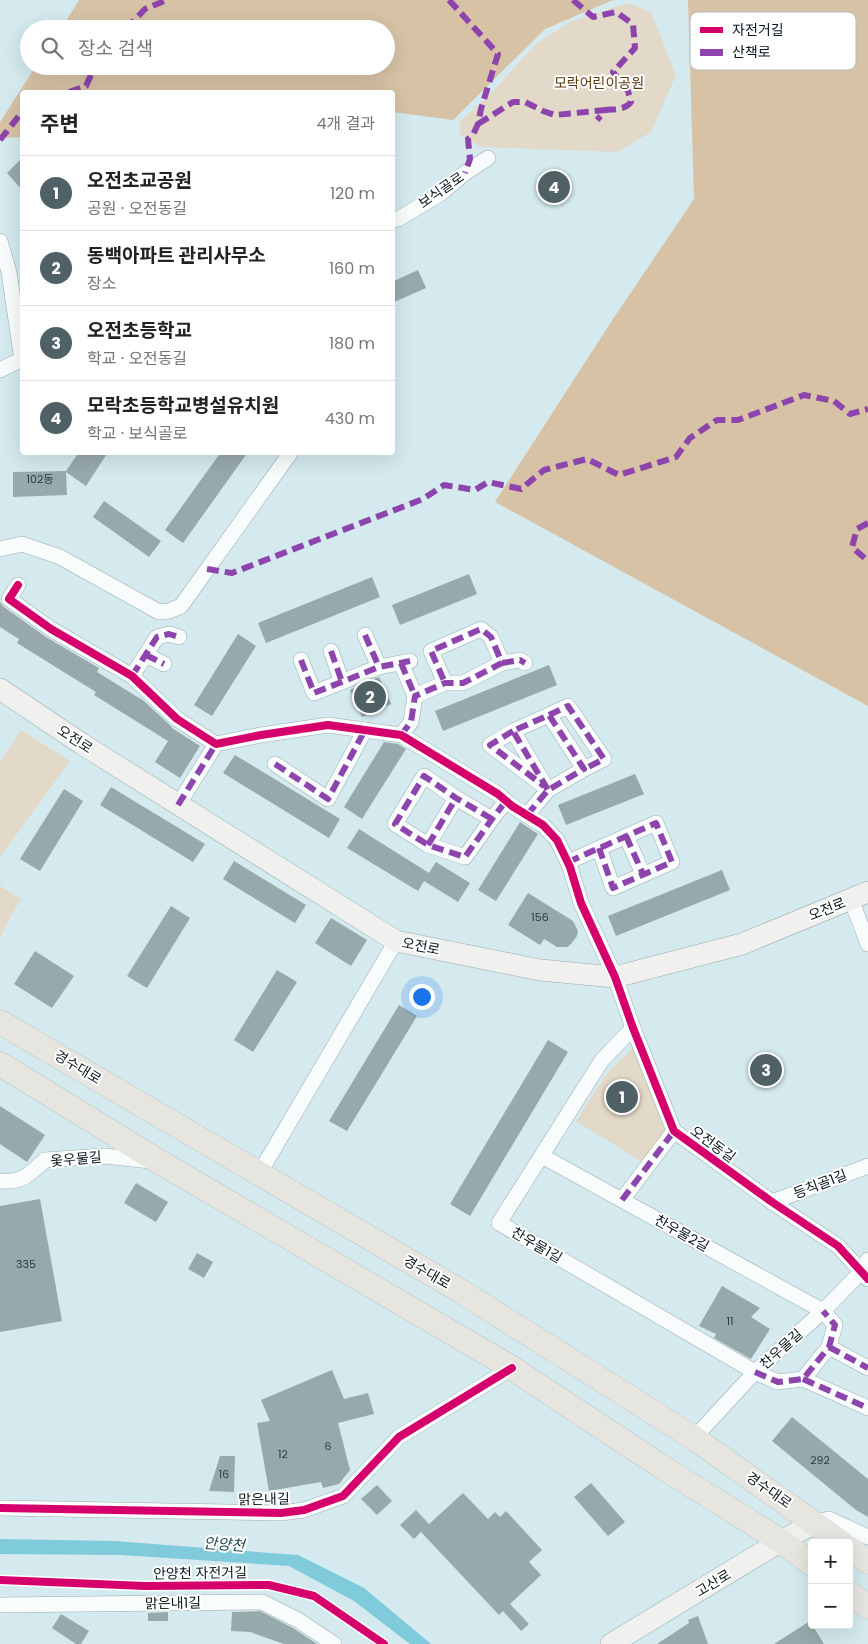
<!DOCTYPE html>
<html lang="ko">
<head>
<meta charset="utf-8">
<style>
	:root { --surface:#fff; --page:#f2f2f2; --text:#222; --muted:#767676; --line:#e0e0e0; --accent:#4f6165 }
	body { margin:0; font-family:Poppins,"Noto Sans KR",sans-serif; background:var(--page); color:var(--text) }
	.controls { position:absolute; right:15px; bottom:15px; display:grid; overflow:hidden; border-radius:5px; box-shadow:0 5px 20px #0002 }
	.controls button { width:45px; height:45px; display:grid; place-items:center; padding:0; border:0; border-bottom:1px solid var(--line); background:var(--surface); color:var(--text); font:25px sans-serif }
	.you { position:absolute; left:421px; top:996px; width:18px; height:18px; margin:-12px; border:4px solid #fff; border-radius:50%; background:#1a73e8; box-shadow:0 0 0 8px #1a73e833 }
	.badge { display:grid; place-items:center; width:32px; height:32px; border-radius:50%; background:var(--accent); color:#fff; font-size:16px; font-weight:700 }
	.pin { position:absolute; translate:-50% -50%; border:2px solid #fff; box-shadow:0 1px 5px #0006 }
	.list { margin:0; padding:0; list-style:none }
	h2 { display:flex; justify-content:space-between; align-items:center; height:65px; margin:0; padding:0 20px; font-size:21px }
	h2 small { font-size:16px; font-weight:400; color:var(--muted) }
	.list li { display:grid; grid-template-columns:32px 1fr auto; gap:15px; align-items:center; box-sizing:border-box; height:75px; padding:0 20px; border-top:1px solid var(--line) }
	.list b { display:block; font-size:19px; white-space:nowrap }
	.list p { margin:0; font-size:16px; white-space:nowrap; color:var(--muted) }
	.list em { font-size:16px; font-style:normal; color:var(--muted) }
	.icon { flex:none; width:28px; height:28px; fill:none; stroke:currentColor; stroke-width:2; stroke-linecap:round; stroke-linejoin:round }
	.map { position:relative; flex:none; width:868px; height:1644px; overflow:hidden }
	.search { position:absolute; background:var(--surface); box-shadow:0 5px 20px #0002; left:20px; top:20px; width:375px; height:55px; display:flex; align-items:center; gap:12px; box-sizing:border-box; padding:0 18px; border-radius:28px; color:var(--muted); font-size:19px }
	.panel { position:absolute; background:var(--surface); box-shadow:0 5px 20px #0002; left:20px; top:90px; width:375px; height:365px; border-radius:5px }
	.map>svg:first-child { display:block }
</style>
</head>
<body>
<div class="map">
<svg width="868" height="1644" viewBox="0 0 868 1644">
	<rect width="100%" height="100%" fill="#d4eaef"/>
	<!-- green -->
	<g fill="#e3d9c9">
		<polygon points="628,3 651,12 676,75 651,132 618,152 481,147 460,134 460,122 493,91 537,43 570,22"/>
		<polygon points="21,730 70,761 0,857 0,762"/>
		<polygon points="0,886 21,899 6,925 0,940"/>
		<polygon points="633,1048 668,1133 642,1162 576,1121 608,1072"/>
	</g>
	<!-- forest -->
	<g fill="#d7c2a6">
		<polygon points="79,0 613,0 545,29 453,120 393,112 392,92 22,92 22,137 0,138 0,122 36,66 386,66 386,29 61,29"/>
		<polygon points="688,0 868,0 868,706 495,502 611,322 694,199"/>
	</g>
	<!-- water -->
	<polygon fill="#7fcadb" points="0,1539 114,1541 298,1555 364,1588 431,1644 410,1644 354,1601 289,1566 122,1555 0,1554"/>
	<!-- building -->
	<g fill="#98a9ac">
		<polygon points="22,158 22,190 7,173"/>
		<polygon points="418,270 426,288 392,303 392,282"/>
		<polygon points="79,452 108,452 86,486 66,472 67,495 13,497 13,472 66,471"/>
		<polygon points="221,452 248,452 183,543 165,530"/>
		<polygon points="104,501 161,541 149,557 93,517"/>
		<polygon points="469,574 477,594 400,625 392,605"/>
		<polygon points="372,577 380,597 266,643 258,623"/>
		<polygon points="0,602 4,607 46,637 99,668 97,672 144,701 172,727 172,728 200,746 180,778 155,762 168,741 94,695 96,692 17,643 19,639 0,627"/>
		<polygon points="238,634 256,646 212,716 194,705"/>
		<polygon points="549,665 557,685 443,731 435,711"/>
		<polygon points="379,677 391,704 362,717 350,690"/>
		<polygon points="384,742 398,744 406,749 362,819 344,807"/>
		<polygon points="235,755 340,819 329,838 223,773"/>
		<polygon points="635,774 644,794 566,825 558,805"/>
		<polygon points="111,787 205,844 193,862 100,805"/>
		<polygon points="64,789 83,801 40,871 20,859"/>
		<polygon points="520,822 538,834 496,901 478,890"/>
		<polygon points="359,829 429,873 427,876 436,862 470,883 458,902 424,881 418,891 347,848"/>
		<polygon points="234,861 306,905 295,923 223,879"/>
		<polygon points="722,870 730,890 616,936 608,916"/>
		<polygon points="528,893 573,921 578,931 577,936 571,944 567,947 557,947 544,939 540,945 508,925"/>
		<polygon points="171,906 190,918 147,988 127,976"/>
		<polygon points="331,918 367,940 351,966 315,943"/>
		<polygon points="35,951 74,976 52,1008 14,984"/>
		<polygon points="277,970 297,982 253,1052 234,1040"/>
		<polygon points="399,1005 417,1016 347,1131 329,1121"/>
		<polygon points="548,1040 568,1052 470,1216 450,1204"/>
		<polygon points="0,1106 45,1135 27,1162 0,1144"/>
		<polygon points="136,1183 168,1202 156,1222 124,1203"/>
		<polygon points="40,1199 62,1321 0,1332 0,1206"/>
		<polygon points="197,1253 213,1262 204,1278 188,1269"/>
		<polygon points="722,1286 760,1308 751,1317 770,1329 751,1359 714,1338 716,1334 699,1326"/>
		<polygon points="332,1370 344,1399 368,1393 374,1414 338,1423 350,1470 339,1484 323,1488 321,1482 269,1491 257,1423 270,1421 261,1400"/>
		<polygon points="792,1417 868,1479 868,1517 856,1510 772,1441"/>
		<polygon points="220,1456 235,1456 234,1492 209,1491"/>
		<polygon points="591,1483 625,1522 608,1536 574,1497"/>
		<polygon points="377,1485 392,1501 377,1515 361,1499"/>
		<polygon points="463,1493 488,1519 495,1512 500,1517 506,1511 542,1550 529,1562 541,1575 510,1604 529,1624 521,1631 503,1611 499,1615 421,1532 414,1539 400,1525 416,1510 429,1524"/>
		<polygon points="260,1611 293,1628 317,1644 284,1644 250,1632 231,1631 232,1612"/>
		<polygon points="168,1612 168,1621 148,1621 148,1613"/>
		<polygon points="61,1614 89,1631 81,1644 76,1644 52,1628"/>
		<polygon points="698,1616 708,1644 657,1644 689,1623 688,1620"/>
		<polygon points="810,1621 824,1644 774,1644"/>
	</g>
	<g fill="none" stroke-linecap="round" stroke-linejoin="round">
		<!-- street casing -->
		<g stroke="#9aabaf" stroke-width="16">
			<g id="street">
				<polyline points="392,220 398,219 440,194 465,173 488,158"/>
				<polyline points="0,241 9,272 22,361"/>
				<polyline points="0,370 12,364 22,360"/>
				<polyline points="0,549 22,544 60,557 159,612 169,611 181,606 291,452"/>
				<polyline points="18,585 9,599 51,629 132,676 177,719 216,744 261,735 328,725 401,735 498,794 512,806 543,825 557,840 570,867 581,903 615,977 633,1028 674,1131 772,1202 838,1246 868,1279"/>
				<polyline points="365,635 379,667"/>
				<polyline points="331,651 342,682"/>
				<polyline points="146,655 164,664"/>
				<polyline points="301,660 314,693 379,667 410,661"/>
				<polyline points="401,663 415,696"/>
				<polyline points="502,663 520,660 525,663"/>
				<polyline points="132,676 157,637 169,634 179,637"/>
				<polyline points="549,715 568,706 604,759 584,769"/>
				<polyline points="513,731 490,745 541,784"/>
				<polyline points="401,735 411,722 415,696 445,683 463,683 502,663 491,637 481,629 431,651 445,683"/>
				<polyline points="275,764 328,799 365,730"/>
				<polyline points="178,805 216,744"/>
				<polyline points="527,815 548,790 584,769 549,715 513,731 548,790"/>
				<polyline points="492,819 456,798 424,776 395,824 428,845 465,857 492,819 506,801"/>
				<polyline points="626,836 643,874"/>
				<polyline points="428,845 456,798"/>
				<path d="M 568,862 C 597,849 627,836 656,823 L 672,862 L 613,888 L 599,848"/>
				<polyline points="851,899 868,944"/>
				<polyline points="542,1156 823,1311 835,1325 829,1347 803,1379 778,1382 755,1372 499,1223 602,1060 633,1028"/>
				<polyline points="259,1174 396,941"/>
				<path d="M 0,1181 C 22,1183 29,1175 45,1160 L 104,1156 L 151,1161"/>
				<polyline points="622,1200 674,1131"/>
				<polyline points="772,1202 868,1166"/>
				<polyline points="829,1347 868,1368"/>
				<polyline points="803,1379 868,1408"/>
				<polyline points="694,1438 755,1372 823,1311 861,1272 868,1260"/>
				<polyline points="0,1508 281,1513 304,1510 343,1496 399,1437 512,1368"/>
				<polyline points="815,1523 829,1519 868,1537"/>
				<polyline points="0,1605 262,1602 298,1620 334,1644"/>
			</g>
		</g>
		<!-- secondary casing -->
		<g stroke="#9aabaf" stroke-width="22">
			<g id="secondary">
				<polyline points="0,689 82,744 396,941 540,970 615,977 742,944 868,892"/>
				<polyline points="611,1644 781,1541 815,1523"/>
			</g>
		</g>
		<!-- primary casing -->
		<g stroke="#bac5c7" stroke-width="25">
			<g id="primary">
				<polyline points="0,1022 462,1292 694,1438 842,1543"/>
				<polyline points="0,1064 158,1161 512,1368 659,1465 781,1541 812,1564"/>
				<polyline points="849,1548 868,1562"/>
				<polyline points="849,1593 868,1607"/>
			</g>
		</g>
		<!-- street -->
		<use href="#street" stroke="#f9fcfd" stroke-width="15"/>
		<!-- secondary -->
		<use href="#secondary" stroke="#f0f1ee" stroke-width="21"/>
		<!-- primary -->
		<use href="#primary" stroke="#e7e5e0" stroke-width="24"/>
		<!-- quiet -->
		<g stroke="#8e44ad" stroke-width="6" stroke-dasharray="12 6" stroke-linecap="butt">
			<polyline points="449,0 498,54 481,109 478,124 473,135 468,139 470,159 465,173"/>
			<path d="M 573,0 L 593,17 L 616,12 L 633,24 L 635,48 L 613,72 L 628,91 L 631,102 C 625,110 615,109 606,110 L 597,120"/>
			<polyline points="126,29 145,9 167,0"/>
			<polyline points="69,92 86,86 95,66"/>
			<polyline points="478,124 513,102 525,102 543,111 555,115 606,110"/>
			<polyline points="0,140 22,112"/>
			<polyline points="868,523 857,529 852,547 868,561"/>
			<polyline points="207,569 232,573 423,499 444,485 475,490 488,482 521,489 544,470 587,459 619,475 676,457 690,438 717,420 738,420 804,395 834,401 850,414 868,409"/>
			<polyline points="365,635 379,667"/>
			<polyline points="331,651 342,682"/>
			<polyline points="146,655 164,664"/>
			<polyline points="301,660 314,693 379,667 410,661"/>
			<polyline points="401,663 415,696"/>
			<polyline points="502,663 520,660 525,663"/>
			<polyline points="132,676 157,637 169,634 179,637"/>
			<polyline points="549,715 568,706 604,759 584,769"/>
			<polyline points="513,731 490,745 544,786"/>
			<polyline points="401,735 411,722 415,696 445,683 463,683 502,663 491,637 481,629 431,651 445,683"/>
			<polyline points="275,764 328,799 365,730"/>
			<polyline points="178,805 216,744"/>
			<polyline points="527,815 548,790 584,769 549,715 513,731 548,790"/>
			<polyline points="492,819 456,798 424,776 395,824 428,845 465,857 492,819 506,801"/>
			<polyline points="626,836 643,874"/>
			<polyline points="428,845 456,798"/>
			<path d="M 568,862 C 597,849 627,836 656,823 L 672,862 L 613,888 L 599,848"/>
			<polyline points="622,1200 674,1131"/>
			<polyline points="829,1347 868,1368"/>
			<polyline points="755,1372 778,1382 803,1379 829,1347 835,1325 823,1311"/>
			<polyline points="803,1379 868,1408"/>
		</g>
		<!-- cycleway casing -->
		<g stroke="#fff" stroke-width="11">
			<g id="cycleway">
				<polyline points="18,585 9,599 51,629 132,676 177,719 216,744 261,735 328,725 401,735 498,794 512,806 543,825 557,840 570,867 581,903 615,977 633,1028 674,1131 772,1202 838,1246 868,1279"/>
				<polyline points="0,1508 281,1513 304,1510 343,1496 399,1437 512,1368"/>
				<polyline points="0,1580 145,1586 269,1585 314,1596 384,1644"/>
			</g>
		</g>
		<!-- cycleway -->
		<use href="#cycleway" stroke="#d6006c" stroke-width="8"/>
	</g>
	<g text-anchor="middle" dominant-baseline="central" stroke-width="4" stroke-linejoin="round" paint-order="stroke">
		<!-- number labels -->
		<g font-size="11" fill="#2c3c3f">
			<text x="40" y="479">102동</text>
			<text x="540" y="917">156</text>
			<text x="26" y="1264">335</text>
			<text x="730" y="1321">11</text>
			<text x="328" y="1446">6</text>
			<text x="283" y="1454">12</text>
			<text x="820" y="1460">292</text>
			<text x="224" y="1474">16</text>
		</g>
		<!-- park labels -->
		<g font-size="14" fill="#603b11" stroke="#fff">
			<text x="599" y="83">모락어린이공원</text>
		</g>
		<!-- street labels -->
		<g font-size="14" fill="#08171b" stroke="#fff">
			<text transform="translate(441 190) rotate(-35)">보식골로</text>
			<text transform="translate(75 739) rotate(33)">오전로</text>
			<text transform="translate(827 909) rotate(-22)">오전로</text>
			<text transform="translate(421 946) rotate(11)">오전로</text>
			<text transform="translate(78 1067) rotate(31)">경수대로</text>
			<text transform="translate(713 1144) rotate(36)">오전동길</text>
			<text transform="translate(76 1159) rotate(-5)">옻우물길</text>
			<text transform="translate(820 1184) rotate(-21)">등칙골1길</text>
			<text transform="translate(682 1233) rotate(29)">찬우물2길</text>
			<text transform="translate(537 1245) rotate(30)">찬우물1길</text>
			<text transform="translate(427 1272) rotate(30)">경수대로</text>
			<text transform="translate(781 1349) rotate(-42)">찬우물길</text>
			<text transform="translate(769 1490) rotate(35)">경수대로</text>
			<text transform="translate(264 1499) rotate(-1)">맑은내길</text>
			<text transform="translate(200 1573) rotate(-1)">안양천 자전거길</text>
			<text transform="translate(713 1583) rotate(-31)">고산로</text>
			<text transform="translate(173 1603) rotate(-1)">맑은내1길</text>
		</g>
		<!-- water labels -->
		<g font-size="15" font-style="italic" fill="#1f4a54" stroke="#fff">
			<text transform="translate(224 1544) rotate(4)">안양천</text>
		</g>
	</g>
	<!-- legend -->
	<rect x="690" y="12" width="166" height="58" rx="8" fill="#fff" stroke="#b5b9bb" stroke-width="1"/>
	<rect x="700" y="27" width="23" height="6" fill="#d6006c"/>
	<rect x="700" y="49" width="23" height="7" fill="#8e44ad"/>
	<g font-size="14" fill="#08171b">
		<text x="732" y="35">자전거길</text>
		<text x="732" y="57">산책로</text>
	</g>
</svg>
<div class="controls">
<button>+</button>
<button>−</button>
</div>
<div class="you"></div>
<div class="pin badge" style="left:622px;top:1097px">1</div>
<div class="pin badge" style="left:370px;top:697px">2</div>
<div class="pin badge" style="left:766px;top:1070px">3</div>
<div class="pin badge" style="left:554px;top:187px">4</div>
<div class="search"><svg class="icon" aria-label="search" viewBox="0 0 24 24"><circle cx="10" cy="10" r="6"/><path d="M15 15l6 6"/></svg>장소 검색</div>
<section class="panel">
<h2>주변<small>4개 결과</small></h2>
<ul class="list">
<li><span class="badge">1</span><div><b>오전초교공원</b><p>공원 · 오전동길</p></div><em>120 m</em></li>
<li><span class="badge">2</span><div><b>동백아파트 관리사무소</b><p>장소</p></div><em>160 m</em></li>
<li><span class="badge">3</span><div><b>오전초등학교</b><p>학교 · 오전동길</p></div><em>180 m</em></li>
<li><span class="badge">4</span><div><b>모락초등학교병설유치원</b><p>학교 · 보식골로</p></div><em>430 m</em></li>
</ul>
</section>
</div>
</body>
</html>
